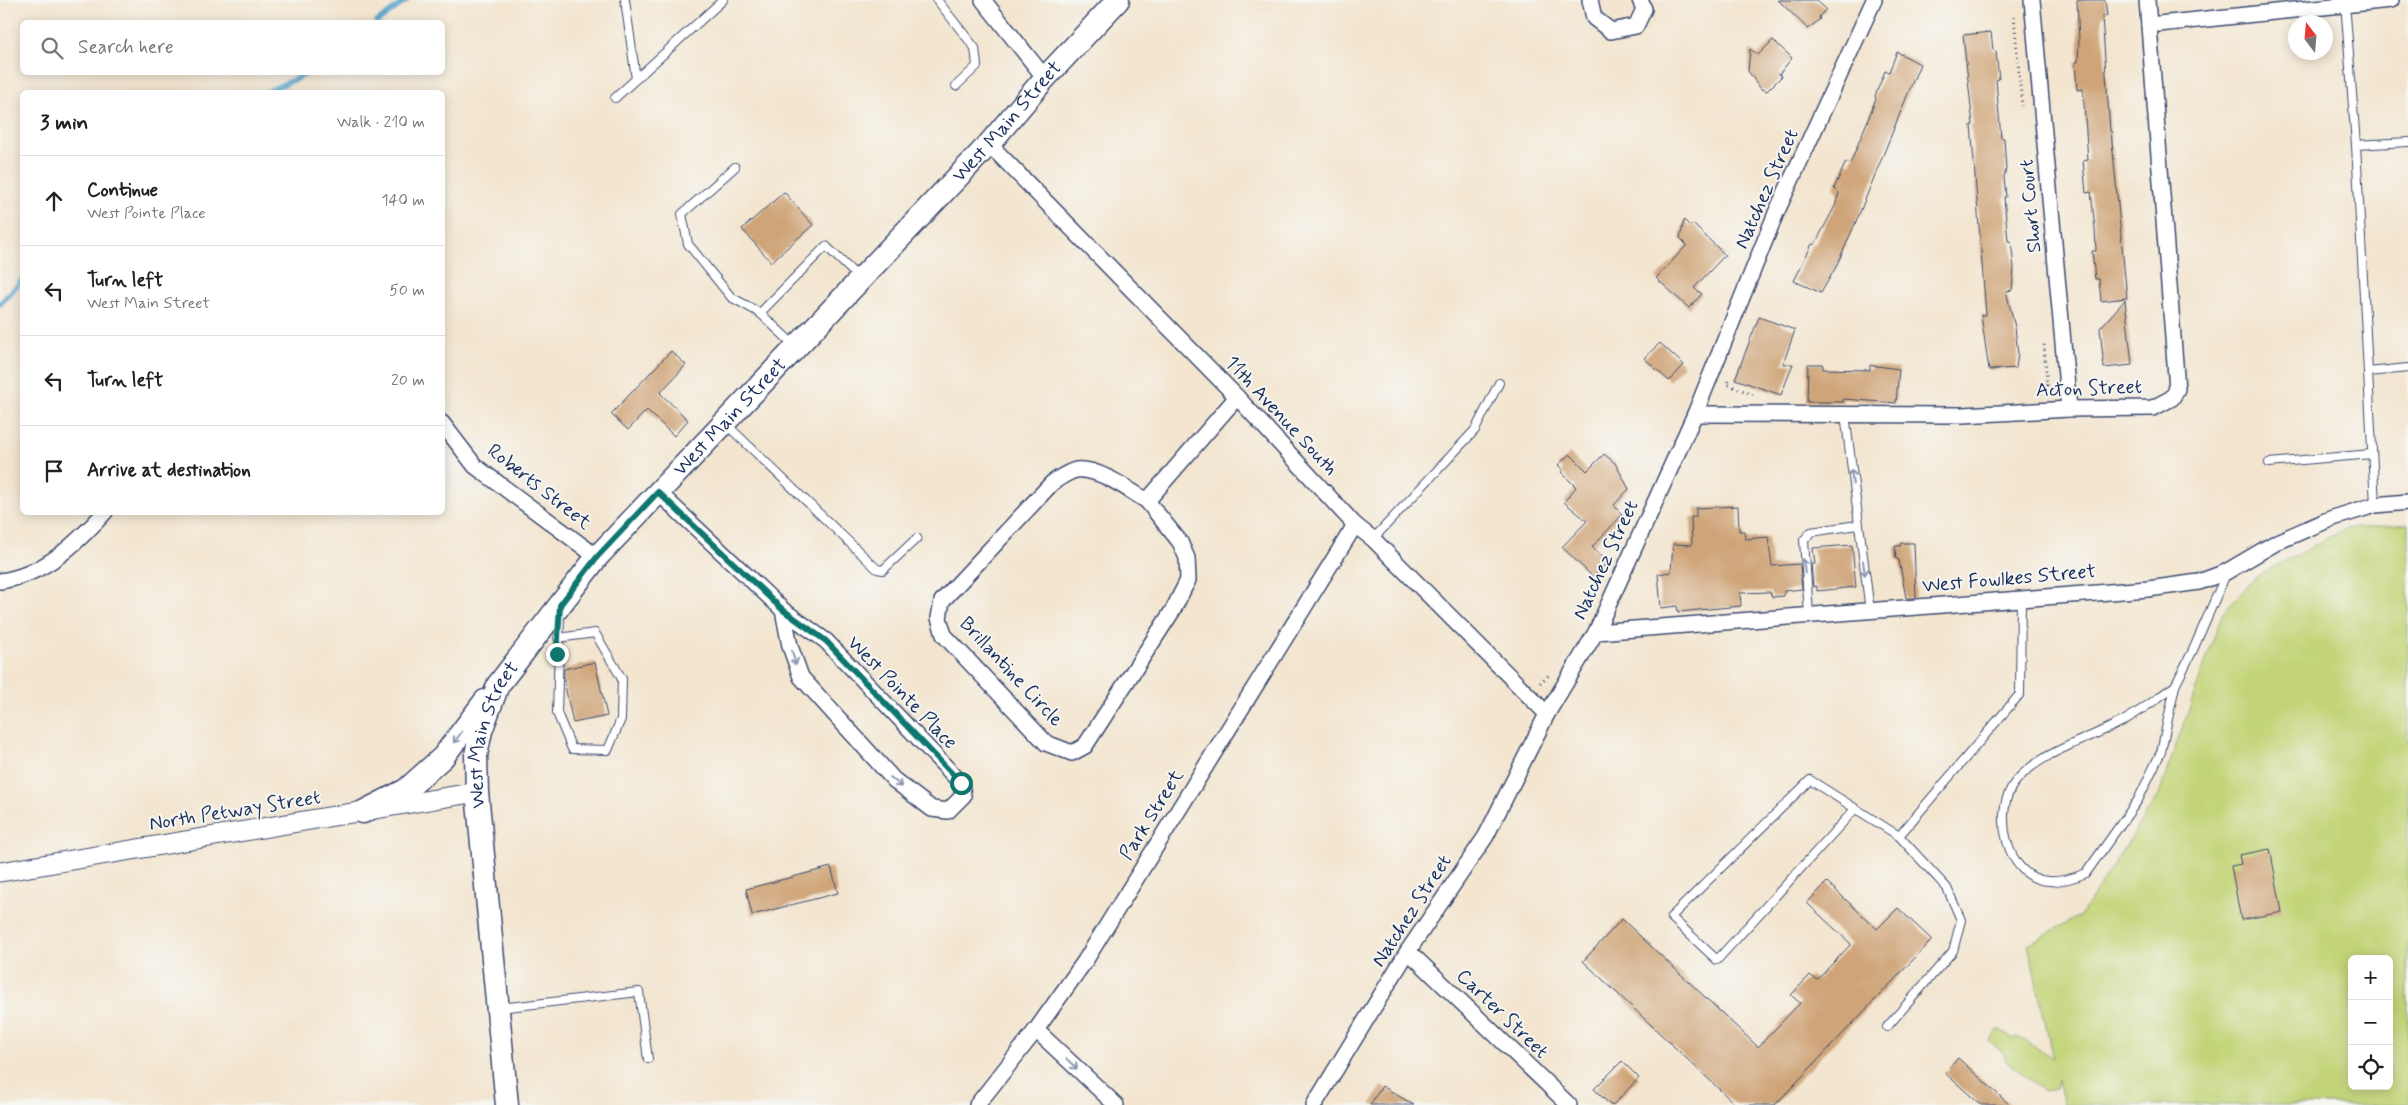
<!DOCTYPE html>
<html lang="en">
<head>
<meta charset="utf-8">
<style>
	:root { --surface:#fff; --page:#f2f2f2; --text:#222; --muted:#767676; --line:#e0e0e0 }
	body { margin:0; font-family:Mynerve,sans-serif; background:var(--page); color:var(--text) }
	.controls { position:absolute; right:15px; bottom:15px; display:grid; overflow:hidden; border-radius:8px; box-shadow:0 2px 12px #0003 }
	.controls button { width:45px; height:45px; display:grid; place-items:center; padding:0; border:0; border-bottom:1px solid var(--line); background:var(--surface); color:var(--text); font:25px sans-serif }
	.compass { position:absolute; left:2288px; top:15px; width:45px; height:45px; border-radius:50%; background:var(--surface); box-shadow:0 2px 12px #0003; rotate:344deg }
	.stop { position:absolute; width:15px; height:15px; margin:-11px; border:4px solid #0f766e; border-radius:50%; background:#fff }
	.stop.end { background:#0f766e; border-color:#fff; box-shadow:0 1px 5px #0008 }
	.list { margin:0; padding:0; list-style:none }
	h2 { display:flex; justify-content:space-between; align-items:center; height:65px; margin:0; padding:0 20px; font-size:21px }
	h2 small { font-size:16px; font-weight:400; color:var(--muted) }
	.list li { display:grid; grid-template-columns:32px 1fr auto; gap:15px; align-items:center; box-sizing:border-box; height:90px; padding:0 20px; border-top:1px solid var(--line) }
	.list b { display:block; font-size:19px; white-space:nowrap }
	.list p { margin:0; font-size:16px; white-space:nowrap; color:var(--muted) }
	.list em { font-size:16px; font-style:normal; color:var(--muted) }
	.icon { flex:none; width:28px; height:28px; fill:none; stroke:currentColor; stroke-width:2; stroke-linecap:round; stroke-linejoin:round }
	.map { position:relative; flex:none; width:2408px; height:1105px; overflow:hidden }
	.search { position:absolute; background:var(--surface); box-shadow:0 2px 12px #0003; left:20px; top:20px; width:425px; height:55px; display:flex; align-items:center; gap:12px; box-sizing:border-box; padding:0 18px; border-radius:8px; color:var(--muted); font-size:19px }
	.panel { position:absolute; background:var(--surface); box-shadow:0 2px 12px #0003; left:20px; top:90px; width:425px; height:425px; border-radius:8px }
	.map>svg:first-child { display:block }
</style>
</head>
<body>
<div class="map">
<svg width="2408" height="1105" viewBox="0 0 2408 1105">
	<rect width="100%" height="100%" fill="#f6f6f2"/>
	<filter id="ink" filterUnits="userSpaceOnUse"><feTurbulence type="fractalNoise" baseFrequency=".02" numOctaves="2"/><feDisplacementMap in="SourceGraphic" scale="10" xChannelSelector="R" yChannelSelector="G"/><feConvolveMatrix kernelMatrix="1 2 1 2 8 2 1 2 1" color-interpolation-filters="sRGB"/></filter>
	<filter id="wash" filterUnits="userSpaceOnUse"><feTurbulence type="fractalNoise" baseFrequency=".0096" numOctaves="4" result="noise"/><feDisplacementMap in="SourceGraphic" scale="20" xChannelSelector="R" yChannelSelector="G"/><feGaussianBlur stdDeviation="1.12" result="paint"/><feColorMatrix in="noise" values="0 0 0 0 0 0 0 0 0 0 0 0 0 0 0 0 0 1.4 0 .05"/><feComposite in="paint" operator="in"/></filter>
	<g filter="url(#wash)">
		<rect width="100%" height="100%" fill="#f3e5cf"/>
		<!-- green -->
		<path fill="#c2d477" stroke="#6e826a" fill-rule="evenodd" d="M 2408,524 L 2408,1105 L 2064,1105 L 2058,1080 L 2056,1089 L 2044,1091 L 2006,1061 L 2003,1052 L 1989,1042 L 1999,1029 L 2012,1038 L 2017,1036 L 2053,1058 L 2028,944 L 2081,915 L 2159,794 L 2223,612 L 2257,576 L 2345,529 ZM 2352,959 L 2389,959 L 2389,1086 L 2352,1086 Z"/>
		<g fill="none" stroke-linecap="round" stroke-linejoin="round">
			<!-- stream -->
			<g stroke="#52a4cc" stroke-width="5.5">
				<polyline points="377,22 407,0"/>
				<polyline points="266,92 311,72"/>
				<polyline points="0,304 22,280"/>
			</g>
		</g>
		<g id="blocks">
			<!-- building -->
			<g fill="#cfa478">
				<polygon points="1778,0 1816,0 1826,9 1819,17 1820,19 1808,29"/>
				<polygon points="2077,0 2105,0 2107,16 2102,16 2110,131 2111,131 2127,298 2101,301 2099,279 2095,279 2092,251 2096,251 2095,229 2091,192 2086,193 2083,161 2088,160 2083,89 2077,90 2075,62 2078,62 2079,41"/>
				<polygon points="1991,32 1993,50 1996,51 1999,79 1996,80 2001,138 2004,138 2006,169 2004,177 2006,197 2004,197 2008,241 2011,241 2014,268 2012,290 2006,291 2015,327 2018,354 2016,368 1989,370 1981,315 1986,315 1971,125 1973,125 1963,35"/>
				<polygon points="1773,40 1792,58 1779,74 1782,76 1767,91 1761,89 1748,71 1750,49 1758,55"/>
				<polygon points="1897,52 1920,64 1858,217 1836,267 1821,293 1794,281 1812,244 1815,244 1835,206 1839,193 1834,188 1846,162 1850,164 1869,117 1876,98 1875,96 1885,71 1889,72"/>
				<polygon points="784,192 813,225 771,262 742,229"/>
				<polygon points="1684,220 1690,226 1693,224 1725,255 1694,288 1702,294 1689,308 1656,278 1687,245 1680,238"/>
				<polygon points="2125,300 2132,365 2104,368 2100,328"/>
				<polygon points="1759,317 1795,330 1783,364 1793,364 1781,395 1735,379"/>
				<polygon points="1660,343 1684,365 1669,381 1644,358"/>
				<polygon points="671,351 686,365 660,393 688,420 674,436 647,410 628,430 611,414"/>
				<polygon points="1808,364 1823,364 1823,369 1870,370 1870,365 1899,369 1896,403 1843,399 1843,402 1807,402"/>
				<polygon points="1570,454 1587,471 1604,454 1615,463 1629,489 1614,505 1622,515 1592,547 1608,562 1593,577 1562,547 1587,521 1564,502 1576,487 1561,472 1563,470 1558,465"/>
				<polygon points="1738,506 1739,531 1744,531 1745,539 1768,537 1772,566 1800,564 1802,589 1784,591 1784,596 1772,597 1770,592 1740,593 1741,606 1678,612 1677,606 1661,608 1658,574 1671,572 1673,544 1692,545 1691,517 1696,517 1696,508"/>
				<polygon points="1901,543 1914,543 1916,598 1906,598 1899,560 1896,559 1895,546 1900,546"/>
				<polygon points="1852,545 1856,587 1817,591 1817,586 1813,587 1811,564 1815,564 1813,548"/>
				<polygon points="595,662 607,716 573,723 564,681 564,669"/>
				<polygon points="2270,849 2282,912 2241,920 2231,866 2241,864 2239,855"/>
				<polygon points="831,867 838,893 752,915 746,889"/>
				<polygon points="1827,882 1877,929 1898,908 1932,940 1775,1105 1736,1105 1583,961 1622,919 1758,1047 1800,1003 1791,995 1810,975 1817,980 1851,944 1807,903"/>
				<polygon points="1958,1058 2010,1105 1981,1105 1945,1073"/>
				<polygon points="1622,1061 1639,1078 1613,1105 1610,1105 1594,1089"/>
				<polygon points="1382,1086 1414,1105 1370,1105"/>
			</g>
		</g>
	</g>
	<g filter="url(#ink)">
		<use href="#blocks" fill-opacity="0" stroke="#3b4a6f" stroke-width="1"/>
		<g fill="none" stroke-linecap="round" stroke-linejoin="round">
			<!-- service casing -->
			<g stroke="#3b4a6f" stroke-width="10">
				<g id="service">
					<polyline points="625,0 636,79"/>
					<polyline points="937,0 975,48 977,66 956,86"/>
					<polyline points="2345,2 2356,145"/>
					<polyline points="615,98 723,0"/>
					<polyline points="735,167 682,214 688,244 731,297 760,313"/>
					<polyline points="794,345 760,313 826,246 859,278"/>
					<polyline points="2368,372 2408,368"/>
					<polyline points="1845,414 1870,611"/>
					<polyline points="726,424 877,569 883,570 917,538"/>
					<polyline points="2269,463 2372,454"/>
					<polyline points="2375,505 2356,145 2408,142"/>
					<polyline points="1373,539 1475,430 1499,383"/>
					<polyline points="1809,615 1804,540 1811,532 1857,525"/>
					<polyline points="558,638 595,633 622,679 621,719 608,750 572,749 557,713 560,614"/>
					<path d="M 2175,686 C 2157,698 2140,712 2121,722 C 2087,740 2042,751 2016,781 C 1991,810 2006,880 2049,881 C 2062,882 2074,878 2086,873 L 2138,800 L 2161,752 L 2175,686 L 2193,650 L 2226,574"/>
					<polyline points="1855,809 1717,960 1671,917 1810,780 1899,836 2020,694 2021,598"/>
					<polyline points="500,1008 639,992 648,1059"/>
					<polyline points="1887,1027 1953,951 1961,920 1947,888 1899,836"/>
				</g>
			</g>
			<!-- minor casing -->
			<g stroke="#3b4a6f" stroke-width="18">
				<g id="minor">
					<polyline points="983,0 1045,78"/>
					<polyline points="1590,0 1594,18 1611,31 1636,26 1644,9 1640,0"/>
					<polyline points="2032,0 2069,409"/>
					<polyline points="2149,25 2391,0"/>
					<polyline points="989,144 1237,397 1355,525 1373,539 1547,714"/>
					<polyline points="1695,414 1963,415 2069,409 2153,408 2172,398 2177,389 2147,0"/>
					<polyline points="442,423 475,466 597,557"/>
					<polyline points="658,492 783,610 826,641 961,783 963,796 948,811 932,809 894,780 801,677 790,646 783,610"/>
					<path d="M 1147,501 C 1129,490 1098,467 1076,470 C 1067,472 1060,478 1052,483 L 942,601 L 939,618 L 944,635 L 1046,743 L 1072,753 L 1085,746 L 1173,610 L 1188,580 L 1187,558 L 1180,542 L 1147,501 L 1237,397"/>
					<path d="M 0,581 C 44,575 76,544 105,512"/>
					<polyline points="1596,632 2148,589 2199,582 2226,572 2277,542 2330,519 2375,505 2408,502"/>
					<polyline points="1408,951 1569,1105"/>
					<polyline points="1036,1030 1116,1105"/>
					<polyline points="977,1105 1036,1030 1085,961 1355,525"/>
					<polyline points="1314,1105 1408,951 1486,836 1547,714 1596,632 1695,414 1776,213 1874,0"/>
				</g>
			</g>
			<!-- tertiary casing -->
			<g stroke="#3b4a6f" stroke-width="21">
				<polyline id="tertiary" points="0,872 477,792"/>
			</g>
			<!-- secondary casing -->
			<g stroke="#3b4a6f" stroke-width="25">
				<g id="secondary">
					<polyline points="363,812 406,790 443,757 485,701"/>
					<path id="s1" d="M 507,1105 L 477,792 L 476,755 L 481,731 L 498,685 L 597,557 L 989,144 L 1045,78 L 1118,0"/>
				</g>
			</g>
			<!-- path -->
			<g stroke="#3b4a6f" stroke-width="3" stroke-dasharray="1 4" stroke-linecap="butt">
				<polyline points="2014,16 2022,106"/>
				<polyline points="1728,381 1727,384 1756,396"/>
				<polyline points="2040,393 2047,385 2044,344"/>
				<polyline points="1540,683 1550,674"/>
			</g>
			<!-- service -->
			<use href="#service" stroke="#fff" stroke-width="8"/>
			<!-- minor -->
			<use href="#minor" stroke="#fff" stroke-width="15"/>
			<!-- tertiary -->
			<use href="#tertiary" stroke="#fff" stroke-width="19"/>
			<!-- secondary -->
			<use href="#secondary" stroke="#fff" stroke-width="22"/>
		</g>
		<!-- one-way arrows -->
		<defs><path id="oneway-shaft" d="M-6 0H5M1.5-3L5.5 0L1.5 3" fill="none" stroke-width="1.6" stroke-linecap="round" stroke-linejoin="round" transform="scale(1.25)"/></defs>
		<g stroke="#8d97ae">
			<use href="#oneway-shaft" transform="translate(1852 477) rotate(-96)"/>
			<use href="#oneway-shaft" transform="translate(1804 566) rotate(-96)"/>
			<use href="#oneway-shaft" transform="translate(1864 568) rotate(82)"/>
			<use href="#oneway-shaft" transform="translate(794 658) rotate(74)"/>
			<use href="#oneway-shaft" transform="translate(458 737) rotate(127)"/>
			<use href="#oneway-shaft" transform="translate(896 782) rotate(41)"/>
			<use href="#oneway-shaft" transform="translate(1072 1064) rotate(43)"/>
		</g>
	</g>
	<g fill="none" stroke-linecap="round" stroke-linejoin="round" filter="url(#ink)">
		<!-- route -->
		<polyline stroke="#0f766e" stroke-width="6" points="557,654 560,605 597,557 658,492 783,610 826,641 961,783"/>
	</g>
	<g text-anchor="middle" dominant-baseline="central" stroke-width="4" stroke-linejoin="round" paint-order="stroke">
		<!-- street labels -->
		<g font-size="20" fill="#1b2f5e" stroke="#f6f6f2">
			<text stroke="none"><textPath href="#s1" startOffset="1185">West Main Street</textPath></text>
			<text transform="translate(1767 189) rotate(-66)">Natchez Street</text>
			<text transform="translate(2031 206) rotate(-95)">Short Court</text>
			<text transform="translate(2089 389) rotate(-2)">Acton Street</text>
			<text transform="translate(1281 416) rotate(47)">11th Avenue South</text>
			<text stroke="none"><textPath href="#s1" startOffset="780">West Main Street</textPath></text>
			<text transform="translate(539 487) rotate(38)">Roberts Street</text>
			<text transform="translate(1606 560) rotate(-65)">Natchez Street</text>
			<text transform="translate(2009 579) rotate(-5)">West Fowlkes Street</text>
			<text transform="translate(1011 672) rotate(47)">Brillantine Circle</text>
			<text transform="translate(902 693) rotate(46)">West Pointe Place</text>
			<text stroke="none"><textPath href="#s1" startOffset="375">West Main Street</textPath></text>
			<text transform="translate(235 811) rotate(-9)">North Petway Street</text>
			<text transform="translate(1152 815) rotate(-58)">Park Street</text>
			<text transform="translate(1412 911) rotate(-57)">Natchez Street</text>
			<text transform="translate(1502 1014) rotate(44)">Carter Street</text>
		</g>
	</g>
</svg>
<div class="controls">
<button>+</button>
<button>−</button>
<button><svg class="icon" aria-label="locate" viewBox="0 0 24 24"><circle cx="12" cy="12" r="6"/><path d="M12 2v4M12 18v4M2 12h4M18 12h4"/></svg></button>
</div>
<svg class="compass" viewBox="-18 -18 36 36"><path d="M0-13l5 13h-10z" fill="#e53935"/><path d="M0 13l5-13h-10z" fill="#767676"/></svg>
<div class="stop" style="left:961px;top:783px"></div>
<div class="stop end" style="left:557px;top:654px"></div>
<div class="search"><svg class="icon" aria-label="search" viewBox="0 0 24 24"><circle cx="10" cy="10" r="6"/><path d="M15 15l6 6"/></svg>Search here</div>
<section class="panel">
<h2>3 min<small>Walk · 210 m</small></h2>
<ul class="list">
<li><svg class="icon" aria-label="ahead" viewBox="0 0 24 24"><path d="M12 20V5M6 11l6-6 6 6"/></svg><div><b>Continue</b><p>West Pointe Place</p></div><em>140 m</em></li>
<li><svg class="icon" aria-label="left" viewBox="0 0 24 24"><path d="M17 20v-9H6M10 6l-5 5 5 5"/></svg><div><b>Turn left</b><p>West Main Street</p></div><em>50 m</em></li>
<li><svg class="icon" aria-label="left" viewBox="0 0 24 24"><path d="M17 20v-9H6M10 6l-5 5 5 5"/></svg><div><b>Turn left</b></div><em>20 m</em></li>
<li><svg class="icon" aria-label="arrive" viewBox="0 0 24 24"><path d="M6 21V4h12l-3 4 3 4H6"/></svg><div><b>Arrive at destination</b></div></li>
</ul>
</section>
</div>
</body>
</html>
